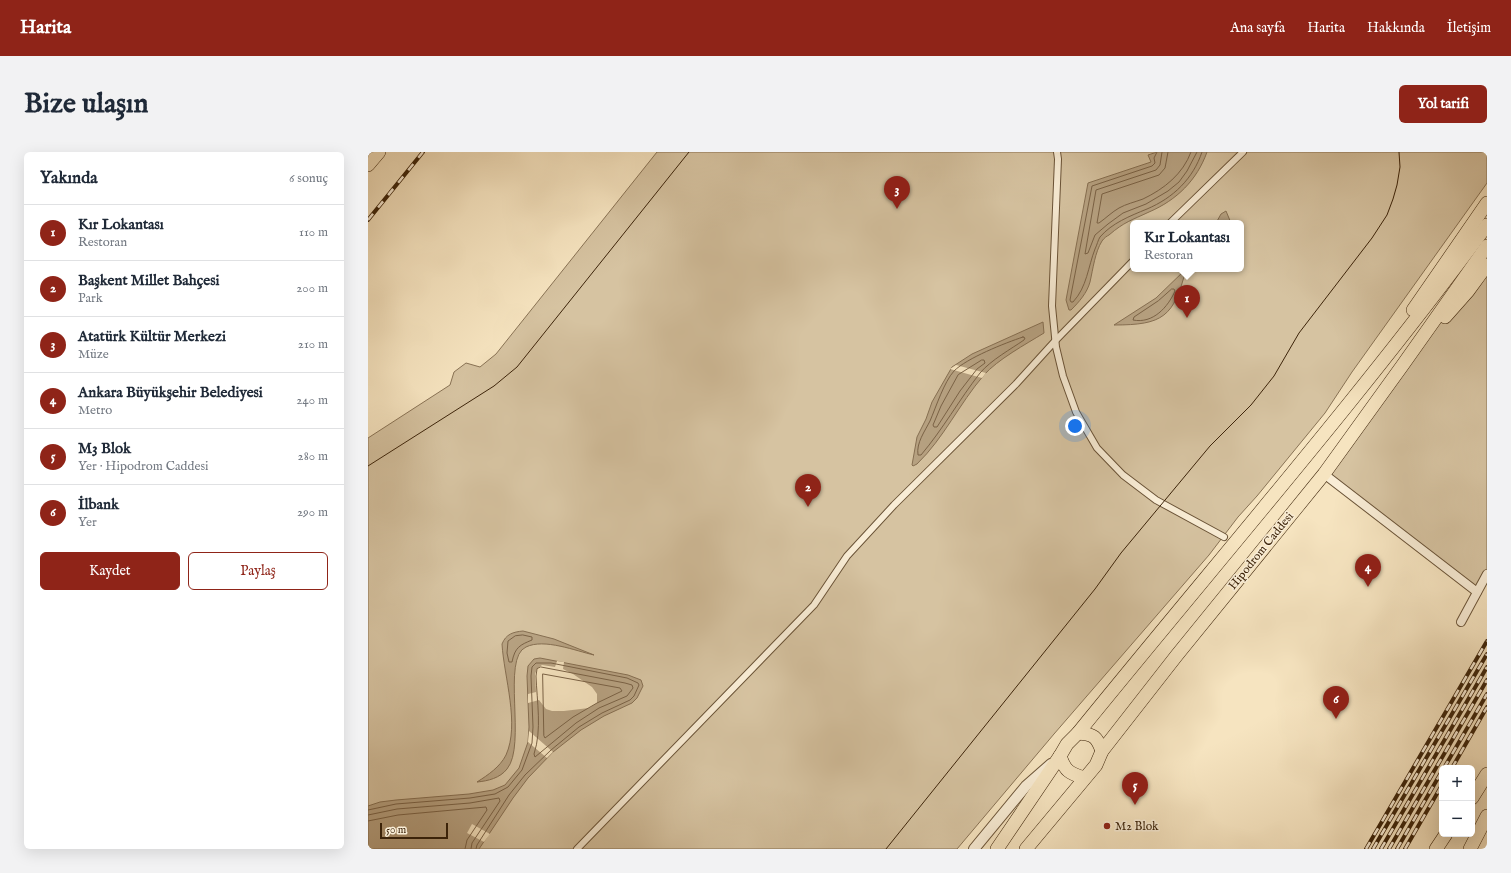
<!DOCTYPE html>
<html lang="tr">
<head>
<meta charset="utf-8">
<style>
	:root { --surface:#fff; --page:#f2f2f3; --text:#1f2937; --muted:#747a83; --line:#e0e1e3; --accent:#8f2418 }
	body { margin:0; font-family:"IM FELL English",serif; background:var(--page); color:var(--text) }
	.controls { position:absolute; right:12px; bottom:12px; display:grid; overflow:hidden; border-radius:6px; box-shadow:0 4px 16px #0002 }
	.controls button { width:36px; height:36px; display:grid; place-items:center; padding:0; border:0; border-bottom:1px solid var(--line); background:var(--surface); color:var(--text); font:20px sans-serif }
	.scale { position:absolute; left:12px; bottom:10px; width:68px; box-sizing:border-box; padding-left:4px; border:2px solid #3c2309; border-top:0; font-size:11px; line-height:14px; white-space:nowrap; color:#3c2309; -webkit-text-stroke:3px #f9edd6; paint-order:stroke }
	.you { position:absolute; left:707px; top:274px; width:14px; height:14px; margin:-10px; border:3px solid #fff; border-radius:50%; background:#1a73e8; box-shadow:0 0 0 6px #1a73e833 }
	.badge { display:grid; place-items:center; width:26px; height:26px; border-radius:50%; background:var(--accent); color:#fff; font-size:13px; font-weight:700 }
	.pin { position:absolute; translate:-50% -33px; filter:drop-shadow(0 1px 2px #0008) }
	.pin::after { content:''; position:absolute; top:21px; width:14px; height:12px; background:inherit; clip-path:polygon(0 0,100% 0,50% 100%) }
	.popup { position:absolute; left:762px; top:68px; width:114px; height:52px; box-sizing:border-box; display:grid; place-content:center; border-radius:6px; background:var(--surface); filter:drop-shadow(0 1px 3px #0005); font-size:13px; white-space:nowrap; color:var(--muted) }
	.popup b { font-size:15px; color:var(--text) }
	.popup::after { content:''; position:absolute; left:50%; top:100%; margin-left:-8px; border:8px solid transparent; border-top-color:var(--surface) }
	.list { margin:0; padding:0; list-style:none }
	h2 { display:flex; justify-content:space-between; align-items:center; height:52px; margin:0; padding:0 16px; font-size:17px }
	h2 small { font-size:13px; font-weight:400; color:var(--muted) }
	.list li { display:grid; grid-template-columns:26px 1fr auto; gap:12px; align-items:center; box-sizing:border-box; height:56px; padding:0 16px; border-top:1px solid var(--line) }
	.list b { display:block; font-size:15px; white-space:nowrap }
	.list p { margin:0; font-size:13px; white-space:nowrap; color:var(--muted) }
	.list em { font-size:13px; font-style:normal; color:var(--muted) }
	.actions { display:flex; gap:8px; padding:12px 16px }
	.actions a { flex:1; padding:9px 0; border:1px solid var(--accent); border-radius:6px; text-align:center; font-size:14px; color:var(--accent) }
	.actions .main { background:var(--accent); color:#fff }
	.map { position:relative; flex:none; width:1119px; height:697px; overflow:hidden; border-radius:6px }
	header { display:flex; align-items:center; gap:24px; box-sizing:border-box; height:56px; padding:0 20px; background:var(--accent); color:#fff }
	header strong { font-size:19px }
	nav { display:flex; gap:22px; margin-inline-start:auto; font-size:14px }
	.intro { display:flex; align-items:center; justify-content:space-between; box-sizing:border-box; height:96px; padding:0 24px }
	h1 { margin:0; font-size:28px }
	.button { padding:10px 18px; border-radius:6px; background:var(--accent); color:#fff; font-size:14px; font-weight:700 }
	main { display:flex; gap:24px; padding:0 24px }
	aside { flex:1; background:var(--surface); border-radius:6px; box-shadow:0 4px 16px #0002 }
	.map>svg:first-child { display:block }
</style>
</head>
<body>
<header>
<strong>Harita</strong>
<nav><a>Ana sayfa</a><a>Harita</a><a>Hakkında</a><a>İletişim</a></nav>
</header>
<div class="intro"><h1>Bize ulaşın</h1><a class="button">Yol tarifi</a></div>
<main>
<aside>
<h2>Yakında<small>6 sonuç</small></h2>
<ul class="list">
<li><span class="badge">1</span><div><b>Kır Lokantası</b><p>Restoran</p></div><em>110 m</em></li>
<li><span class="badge">2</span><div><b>Başkent Millet Bahçesi</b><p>Park</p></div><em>200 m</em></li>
<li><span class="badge">3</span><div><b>Atatürk Kültür Merkezi</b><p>Müze</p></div><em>210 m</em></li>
<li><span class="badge">4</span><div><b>Ankara Büyükşehir Belediyesi</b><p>Metro</p></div><em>240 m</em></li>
<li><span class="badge">5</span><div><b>M3 Blok</b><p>Yer · Hipodrom Caddesi</p></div><em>280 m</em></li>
<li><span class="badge">6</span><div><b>İlbank</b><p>Yer</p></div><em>290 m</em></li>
</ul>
<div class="actions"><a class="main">Kaydet</a><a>Paylaş</a></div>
</aside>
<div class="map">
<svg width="1119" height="697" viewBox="0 0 1119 697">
	<rect width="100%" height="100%" fill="#f6e4c0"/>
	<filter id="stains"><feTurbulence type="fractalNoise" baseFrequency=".005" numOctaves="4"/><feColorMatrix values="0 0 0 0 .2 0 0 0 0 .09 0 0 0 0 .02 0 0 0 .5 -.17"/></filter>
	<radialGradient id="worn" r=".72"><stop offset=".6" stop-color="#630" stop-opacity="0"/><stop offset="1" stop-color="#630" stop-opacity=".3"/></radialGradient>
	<!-- green -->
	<g fill="#d6c3a1" stroke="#897355" fill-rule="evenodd">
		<path d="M 289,0 L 1119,0 L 1119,31 L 984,220 L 957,261 L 889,344 L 870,365 L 841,403 L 686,582 L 589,697 L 0,697 L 0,286 L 82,233 L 86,220 L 98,211 L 112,215 L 128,202 ZM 765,71 L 873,71 L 873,117 L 765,117 Z"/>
		<polygon points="1119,113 1119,422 1109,440 956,322 1034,214"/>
	</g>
	<!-- water -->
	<g fill="#b7a282" stroke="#866f52">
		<path d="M 789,0 L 839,0 C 829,28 809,48 781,60 C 764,68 756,70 741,83 C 739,84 736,86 734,89 C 727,100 725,117 722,130 C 719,141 711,150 703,158 L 701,158 L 698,148 L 720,31 L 783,10 L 780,3 Z"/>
		<polygon points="858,59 863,71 848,71 853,62"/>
		<path d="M 818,117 C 806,165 795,173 746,173 L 788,146 Z"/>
		<path d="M 675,170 L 676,181 C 658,192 629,208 616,223 C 591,252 576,286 549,312 L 545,314 L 544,313 L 549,285 L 558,267 L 564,250 L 584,215 L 604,202 Z"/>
		<path d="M 155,479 L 186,487 L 226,503 C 208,499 176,486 158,495 C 133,506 159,593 139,617 C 132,626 120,629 109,630 C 120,623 132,615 138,603 C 152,572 136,525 134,492 C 138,482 145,480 155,479 Z"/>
		<polygon points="172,506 260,523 273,528 275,534 269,546 264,551 236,564 213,578 185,600 160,626 145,646 111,697 0,697 0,654 12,650 28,648 101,642 125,638 137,633 151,616 160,590 161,575 159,524 160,514 166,507"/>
	</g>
	<!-- pier -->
	<g fill="#f6e4c0">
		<polygon points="588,213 618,221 614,226 582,217"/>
		<polygon points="189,509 196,510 195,517 205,522 224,535 229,542 229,551 221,556 196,559 184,559 178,557 171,548 160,551 160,542 168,540 167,522 169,517 174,513 187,515"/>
		<polygon points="161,579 185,600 179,606 160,590"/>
		<polygon points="104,672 122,682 116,690 99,681"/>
	</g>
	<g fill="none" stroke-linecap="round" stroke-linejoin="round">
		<!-- shore -->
		<g stroke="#7a6246" stroke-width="1">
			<path d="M 789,0 L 786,6 L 787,11 L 784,14 L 724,34 L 702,148 L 703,150 L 705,150 C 719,135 720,115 727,97 C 729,93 730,88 732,85 C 744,71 762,64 779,57 C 805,46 825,27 834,0"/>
			<polyline points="794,0 792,13 788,18 728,38 717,102 720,101 727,83 740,72 755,61 778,52 800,39 811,30 819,19 829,0"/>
			<path d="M 800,0 L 797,16 L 791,23 L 734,42 L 729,71 L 731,71 C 738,66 744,60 751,56 C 758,52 767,50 775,47 C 796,37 815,22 823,0"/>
			<path d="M 804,137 L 806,137 L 807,139 C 800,155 785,172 765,168 L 766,165 L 790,149 Z"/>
			<path d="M 655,185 L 657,186 L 656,188 C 643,197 623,208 612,221 C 591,248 575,277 553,303 L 550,303 C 548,291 557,279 562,269 C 568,255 576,230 586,219 C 599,206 637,191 655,185 Z"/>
			<polygon points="614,208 616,208 617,211 609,217 592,239 569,275 566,275 565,273 573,254 590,223"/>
			<path d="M 155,483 L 164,485 L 164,488 C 152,493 147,495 144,510 L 141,510 L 139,501 L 140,489 L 147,484 Z"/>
			<path d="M 173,515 L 257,531 L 264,533 L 265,536 L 259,544 L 231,556 L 208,571 L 167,605 L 166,602 C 174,578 169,550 168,524 L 169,517 Z"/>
			<polygon points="175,522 252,536 254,539 229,551 205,565 177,586 176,584"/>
			<polyline points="0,658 28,652 102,646 127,642 140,635 154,618 164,591 165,575 163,524 164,515 168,511 183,511 259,526 270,531 271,533 266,544 262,548 234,561 211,575 183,598 157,623 141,643 109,693 108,697"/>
			<polyline points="0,663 29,657 102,651 131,646 132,649 104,691 103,697"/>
			<polyline points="0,669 30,663 118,655 119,658 99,688 97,697"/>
		</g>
		<!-- pedestrian casing -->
		<g stroke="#6a5337" stroke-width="8">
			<g id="pedestrian">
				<polyline points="689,0 690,7 684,154 688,195 695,224 708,260 729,296 755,323 788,348 856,385"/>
				<polyline points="802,71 875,0"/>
				<polyline points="209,697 446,453 479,404 526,353 648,232 688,188 765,109"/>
			</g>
		</g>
		<!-- minor casing -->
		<g stroke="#6a5337" stroke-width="10">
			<g id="minor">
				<polyline points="956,322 1109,440"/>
				<polyline points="1093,470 1119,422"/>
			</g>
		</g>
		<!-- tertiary casing -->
		<g stroke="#6a5337" stroke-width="12">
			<polyline id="tertiary" points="606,697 658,634 683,612"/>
		</g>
		<!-- primary casing -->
		<g stroke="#3c2309" stroke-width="14">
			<g id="primary">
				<polyline points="0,13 11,0"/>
				<polyline points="1045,158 1119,51"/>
				<polyline points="1077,165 1100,139 1119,113"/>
				<path d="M 710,581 C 726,582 729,585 734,599"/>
				<path d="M 692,604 C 697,619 701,621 716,626"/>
				<polyline points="1104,646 1119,622"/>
				<path d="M 629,697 L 692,604 L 699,592 L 710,581 C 847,412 990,248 1119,73"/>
				<polyline points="658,697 728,613 734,599 809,503 956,322 1034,214 1119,94"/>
				<polyline points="1068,697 1078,682"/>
				<polyline points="1102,697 1119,664"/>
			</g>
		</g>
		<!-- pedestrian -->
		<use href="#pedestrian" stroke="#f9edd6" stroke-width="6"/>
		<!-- minor -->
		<use href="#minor" stroke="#f9edd6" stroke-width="8"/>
		<!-- tertiary -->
		<use href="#tertiary" stroke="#f9edd6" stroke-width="10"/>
		<!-- primary -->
		<use href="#primary" stroke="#f6e4c0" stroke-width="13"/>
		<!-- tram -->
		<g stroke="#3c2309" stroke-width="1">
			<polyline points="0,314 126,234 149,215 321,0"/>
			<polyline points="518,697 727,437 753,401 842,294 883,253 906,224 931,181 1004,86 1019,63 1025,47 1029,33 1032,15 1031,0"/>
		</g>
		<!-- rail casing -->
		<g stroke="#3c2309" stroke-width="4">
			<g id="rail">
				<polyline points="0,68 55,0"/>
				<polyline points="1076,616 1119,542"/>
				<polyline points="1084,616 1119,555"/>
				<polyline points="998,697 1119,489"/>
				<polyline points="1005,697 1119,502"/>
				<polyline points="1013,697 1119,515"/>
				<polyline points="1021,697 1119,528"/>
				<polyline points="1029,697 1074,619"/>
				<polyline points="1037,697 1074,633"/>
			</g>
		</g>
		<!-- rail -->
		<use href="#rail" stroke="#f9edd6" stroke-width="2.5" stroke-dasharray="8" stroke-linecap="butt"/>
	</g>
	<!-- markers -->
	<circle fill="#8f2418" stroke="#f9edd6" stroke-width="1.5" cx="739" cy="674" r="4"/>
	<g text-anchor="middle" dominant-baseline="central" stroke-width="3" stroke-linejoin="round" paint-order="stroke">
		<!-- street labels -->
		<g font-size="12" fill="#3c2309" stroke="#f9edd6">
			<text transform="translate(893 399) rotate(-51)">Hipodrom Caddesi</text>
		</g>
		<!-- poi labels -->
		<g font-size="12" fill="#3c2309" stroke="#f9edd6" text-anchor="start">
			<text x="747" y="674">M2 Blok</text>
		</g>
	</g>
	<rect width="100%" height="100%" filter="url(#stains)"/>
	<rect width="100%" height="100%" fill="url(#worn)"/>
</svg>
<div class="controls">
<button>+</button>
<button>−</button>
</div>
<div class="scale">50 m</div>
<div class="you"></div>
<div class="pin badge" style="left:819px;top:166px">1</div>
<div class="popup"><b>Kır Lokantası</b>Restoran</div>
<div class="pin badge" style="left:440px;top:355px">2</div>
<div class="pin badge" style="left:529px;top:57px">3</div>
<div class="pin badge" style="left:1000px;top:435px">4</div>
<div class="pin badge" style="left:767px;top:653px">5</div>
<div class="pin badge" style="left:968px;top:567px">6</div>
</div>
</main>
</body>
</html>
